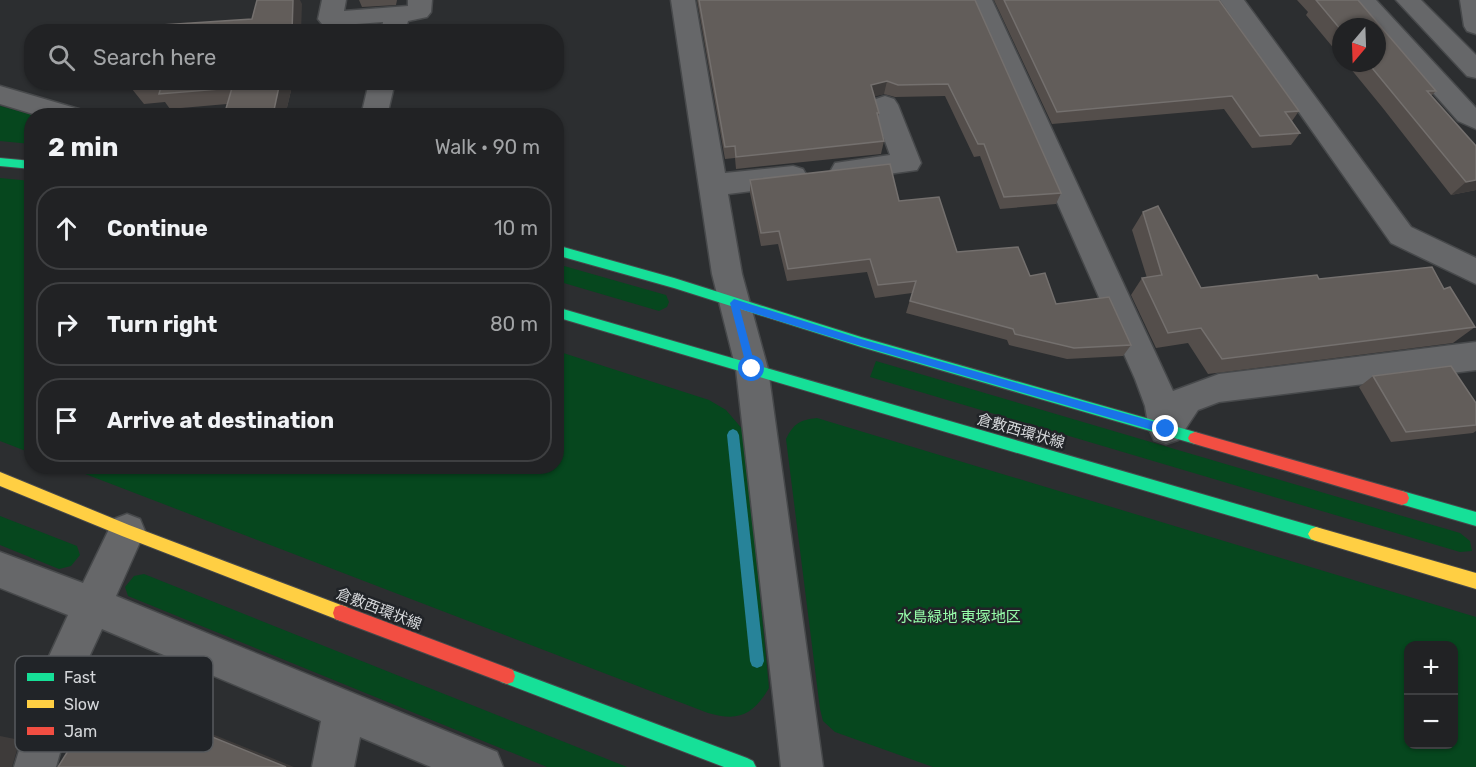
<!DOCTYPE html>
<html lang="en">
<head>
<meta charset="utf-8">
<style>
	:root { --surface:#212224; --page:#292a2c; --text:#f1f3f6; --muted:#a2a4a6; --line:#3e3f41 }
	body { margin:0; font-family:Rubik,"Noto Sans JP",sans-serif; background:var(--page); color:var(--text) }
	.controls { position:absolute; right:18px; bottom:18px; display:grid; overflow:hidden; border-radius:12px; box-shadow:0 2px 4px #0004 }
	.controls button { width:54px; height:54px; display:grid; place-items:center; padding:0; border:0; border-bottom:2px solid var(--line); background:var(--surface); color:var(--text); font:30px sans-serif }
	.compass { position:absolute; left:1332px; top:18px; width:54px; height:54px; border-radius:50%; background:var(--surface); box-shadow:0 2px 4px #0004; rotate:199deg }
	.stop { position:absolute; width:18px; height:18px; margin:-14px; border:4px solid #1a73e8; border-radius:50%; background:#fff }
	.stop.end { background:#1a73e8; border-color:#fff; box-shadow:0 2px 6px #0008 }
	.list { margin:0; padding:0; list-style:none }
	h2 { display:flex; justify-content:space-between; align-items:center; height:78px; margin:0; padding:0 24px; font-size:26px }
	h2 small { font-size:20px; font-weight:400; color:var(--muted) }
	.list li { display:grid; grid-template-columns:39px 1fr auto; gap:18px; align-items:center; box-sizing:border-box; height:84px; margin:0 12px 12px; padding:0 12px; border:2px solid var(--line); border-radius:24px }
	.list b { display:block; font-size:22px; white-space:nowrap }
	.list em { font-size:20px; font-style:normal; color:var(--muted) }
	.icon { flex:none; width:33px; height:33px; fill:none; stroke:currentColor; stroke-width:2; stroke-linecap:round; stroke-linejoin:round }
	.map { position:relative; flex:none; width:1476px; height:767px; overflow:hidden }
	.search { position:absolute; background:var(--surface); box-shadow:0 2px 4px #0004; left:24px; top:24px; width:540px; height:66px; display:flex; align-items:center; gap:15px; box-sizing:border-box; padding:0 21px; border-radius:24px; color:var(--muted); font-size:22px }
	.panel { position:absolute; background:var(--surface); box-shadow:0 2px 4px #0004; left:24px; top:108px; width:540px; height:366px; border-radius:24px }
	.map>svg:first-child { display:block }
</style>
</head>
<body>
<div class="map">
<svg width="1476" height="767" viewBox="0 0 1476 767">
	<rect width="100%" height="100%" fill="#2c2e30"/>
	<!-- green -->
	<g fill="#06471e" fill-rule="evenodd">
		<polygon points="0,106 33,115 31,144 0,141"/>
		<polygon points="0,178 31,181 31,453 0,441"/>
		<polygon points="557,264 666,295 669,302 667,307 659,311 557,281"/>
		<path d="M 557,351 L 709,400 L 726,410 L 744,431 L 769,688 C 753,715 739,722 708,713 L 67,467 L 556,466 Z"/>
		<polygon points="876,361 1460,533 1470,541 1472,551 1460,552 870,377"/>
		<path d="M 817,418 L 1476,617 L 1476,767 L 933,767 L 835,732 L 823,721 L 820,709 L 786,439 C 794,423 800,420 817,418 ZM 1408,646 L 1454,646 L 1454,744 L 1408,744 Z"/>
		<polygon points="0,516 77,546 80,555 71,566 59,569 0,545"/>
		<polygon points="144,574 627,767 547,767 128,596 125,587 134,576"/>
	</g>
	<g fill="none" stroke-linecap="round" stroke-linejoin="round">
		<!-- stream -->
		<polygon fill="#278399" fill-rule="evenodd" points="733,429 737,431 739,435 764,661 762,666 757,668 752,666 750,661 727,435 729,431"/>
		<!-- street casing -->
		<g stroke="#47494b" stroke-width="3">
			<g id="street">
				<polygon points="322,0 346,0 344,11 408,6 408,0 432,0 431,12 427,17 408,21 405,32 381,32 383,22 330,26 322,24 318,19"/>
				<polygon points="671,0 695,0 725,173 793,166 803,169 807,176 803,183 793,186 728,194 742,274 768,369 823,767 781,767 736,369 712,274"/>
				<polygon points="968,0 992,0 1173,391 1219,374 1476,342 1476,370 1219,402 1198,410 1178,440 1166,444 1154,440 1149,429 1145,406 1135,379"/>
				<polygon points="1220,0 1244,0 1411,227 1476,258 1476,284 1391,243"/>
				<polygon points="1351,0 1376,0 1476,108 1476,129 1458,121"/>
				<polygon points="1396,0 1421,0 1476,55 1476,78 1467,76"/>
				<polygon points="1460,0 1476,0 1476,34 1467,31 1464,26"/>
				<polygon points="369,82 395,82 387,116 361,116"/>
				<polygon points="0,86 82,110 86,116 40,116 0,104"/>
				<polygon points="885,96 894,99 898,105 921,163 917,170 845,180 835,177 831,170 835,163 890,155 872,105 876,99"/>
				<polygon points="127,514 140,519 145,531 116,596 497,752 503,767 431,767 360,737 354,767 312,767 321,721 102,629 84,668 56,767 14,767 45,665 68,615 0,588 0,552 83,583 114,519"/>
			</g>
		</g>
		<!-- fast casing -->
		<g stroke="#47494b" stroke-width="2">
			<g id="fast">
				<polygon points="0,158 32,161 32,169 0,166"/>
				<polygon points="556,245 674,278 861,337 1195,432 1200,434 1202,438 1200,442 1195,444 861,347 674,288 556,255"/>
				<polygon points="556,307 1316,527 1321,529 1324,534 1321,539 1316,541 556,317"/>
				<polygon points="1402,491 1476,512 1476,526 1397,503 1395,498 1397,493"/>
				<polygon points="507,668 747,758 753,761 756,767 724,767 507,684 501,682 499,676 501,670"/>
			</g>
		</g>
		<!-- slow casing -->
		<g stroke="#47494b" stroke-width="2">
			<g id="slow">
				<polygon points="0,472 129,525 341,605 347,607 349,613 347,619 341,621 122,536 0,486"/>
				<polygon points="1316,527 1476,573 1476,589 1316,541 1311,539 1308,534 1311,529"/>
			</g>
		</g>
		<!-- jam casing -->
		<g stroke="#47494b" stroke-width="2">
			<g id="jam">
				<polygon points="1195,432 1402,491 1407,493 1409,498 1407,503 1402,505 1195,444 1190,442 1188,438 1190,434"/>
				<polygon points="341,605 513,670 515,676 513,682 507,684 335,619 333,613 335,607"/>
			</g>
		</g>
		<!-- street -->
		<use href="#street" fill="#666769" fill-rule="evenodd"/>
		<!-- fast -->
		<use href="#fast" fill="#16e098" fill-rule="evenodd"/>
		<!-- slow -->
		<use href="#slow" fill="#ffcf43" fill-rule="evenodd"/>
		<!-- jam -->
		<use href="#jam" fill="#f24e42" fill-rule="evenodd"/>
	</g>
	<!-- wall -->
	<g fill="#544e4b">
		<polygon points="359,0 397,0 396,5 362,7"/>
		<polygon points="697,0 975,0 1061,193 1056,204 1000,209 980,156 974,157 945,96 895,97 884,94 874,96 879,113 878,118 884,141 881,154 736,169 735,158 725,159"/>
		<polygon points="994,0 1219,0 1299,111 1292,121 1300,133 1291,145 1252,148 1224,109 1052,124"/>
		<polygon points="1297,0 1358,0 1436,91 1431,96 1476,190 1451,195 1382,107 1346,63 1377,63 1341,27 1341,57 1306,15 1308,12"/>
		<polygon points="135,82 293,82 285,116 227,116 225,112 227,104 170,109 165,102 144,104 132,89"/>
		<polygon points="750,180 899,201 957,252 1030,276 1056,304 1131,345 1123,356 1067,359 1009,345 1007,340 906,313 912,293 875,298 867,272 787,281 778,244 761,246 750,193"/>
		<polygon points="1143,212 1201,288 1319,279 1444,289 1475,327 1453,343 1208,374 1188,343 1156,348 1131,295 1142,278 1147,278 1132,230"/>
		<polygon points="1373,376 1476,403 1476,431 1473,433 1391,442 1359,387"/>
	</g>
	<!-- shaded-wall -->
	<g fill="#3e3b3a">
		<polygon points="293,0 300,0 302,4 301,32 292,32"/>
		<polygon points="887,81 884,94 869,98 871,85"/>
		<polygon points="280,82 293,82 285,116 277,116 274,110"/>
		<polygon points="1476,180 1476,190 1451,195 1466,182"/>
		<polygon points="104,693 128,700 294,767 286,767"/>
		<polygon points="0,736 20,740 12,767 0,767"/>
	</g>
	<!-- building -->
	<g fill="#625d5a" stroke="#74706e" stroke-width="1.5">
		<polygon points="257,0 293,0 292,32 100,32 101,29 252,19"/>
		<polygon points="699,0 975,0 1061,193 1004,197 984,144 978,144 948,84 898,85 887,81 871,85 879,113 877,113 884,141 736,157 735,146 725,147"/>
		<polygon points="1004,0 1219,0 1299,111 1285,112 1300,133 1260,136 1232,96 1057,112"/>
		<polygon points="1316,0 1358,0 1436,91 1427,91 1476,146 1476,180 1466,182 1368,63 1377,63 1377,27 1341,27 1341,30"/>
		<polygon points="135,82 280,82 274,110 225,112 232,88 159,94 161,87 132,89"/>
		<polygon points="890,164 899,201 939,197 957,252 1018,247 1030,276 1045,273 1056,304 1109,297 1131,345 1074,348 1015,334 1013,329 910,301 916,281 878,285 870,259 788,269 779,231 761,233 750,180"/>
		<polygon points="1158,206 1201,288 1317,275 1319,279 1432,267 1444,289 1450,287 1475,327 1222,359 1201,328 1168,333 1142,278 1162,275 1143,212"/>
		<polygon points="1451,366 1476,403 1476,425 1406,432 1373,376"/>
		<polygon points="104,693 286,767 58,767"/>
	</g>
	<!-- route -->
	<polygon fill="#1a73e8" points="734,299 861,339 1166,425 1171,429 1166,434 861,346 740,309 756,369 752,373 747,369 730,303"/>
	<g text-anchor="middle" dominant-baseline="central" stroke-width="5" stroke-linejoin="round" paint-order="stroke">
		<!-- street labels -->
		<g font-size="15" fill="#d5d7da" stroke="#212428">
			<text transform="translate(1021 431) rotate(16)">倉敷西環状線</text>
			<text transform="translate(379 609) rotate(21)">倉敷西環状線</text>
		</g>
		<!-- park labels -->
		<g font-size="15" fill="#97fdaa" stroke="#212428">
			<text x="959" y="617">水島緑地 東塚地区</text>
		</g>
	</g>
	<!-- legend -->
	<rect x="15" y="656" width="198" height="96" rx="9" fill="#212428" stroke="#575a5d" stroke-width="1.5"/>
	<rect x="27" y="673" width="27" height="8" fill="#16e098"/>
	<rect x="27" y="700" width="27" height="8" fill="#ffcf43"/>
	<rect x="27" y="727" width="27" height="8" fill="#f24e42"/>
	<g font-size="16" fill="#d5d7da">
		<text x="64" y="683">Fast</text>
		<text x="64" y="710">Slow</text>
		<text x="64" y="737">Jam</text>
	</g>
</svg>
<div class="controls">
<button>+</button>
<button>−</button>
</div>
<svg class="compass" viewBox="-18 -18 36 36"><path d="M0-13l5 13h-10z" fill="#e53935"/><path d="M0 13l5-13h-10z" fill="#a2a4a6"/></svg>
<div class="stop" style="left:752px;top:369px"></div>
<div class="stop end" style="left:1166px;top:429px"></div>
<div class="search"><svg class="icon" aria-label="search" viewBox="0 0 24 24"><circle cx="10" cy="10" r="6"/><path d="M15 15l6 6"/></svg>Search here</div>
<section class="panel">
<h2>2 min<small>Walk · 90 m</small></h2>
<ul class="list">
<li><svg class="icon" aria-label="ahead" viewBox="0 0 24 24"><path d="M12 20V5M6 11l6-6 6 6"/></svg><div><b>Continue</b></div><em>10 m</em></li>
<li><svg class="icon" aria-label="right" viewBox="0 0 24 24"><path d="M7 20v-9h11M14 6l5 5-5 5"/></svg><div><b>Turn right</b></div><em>80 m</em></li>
<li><svg class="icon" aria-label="arrive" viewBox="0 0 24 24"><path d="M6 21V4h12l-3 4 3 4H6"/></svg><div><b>Arrive at destination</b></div></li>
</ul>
</section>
</div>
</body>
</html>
